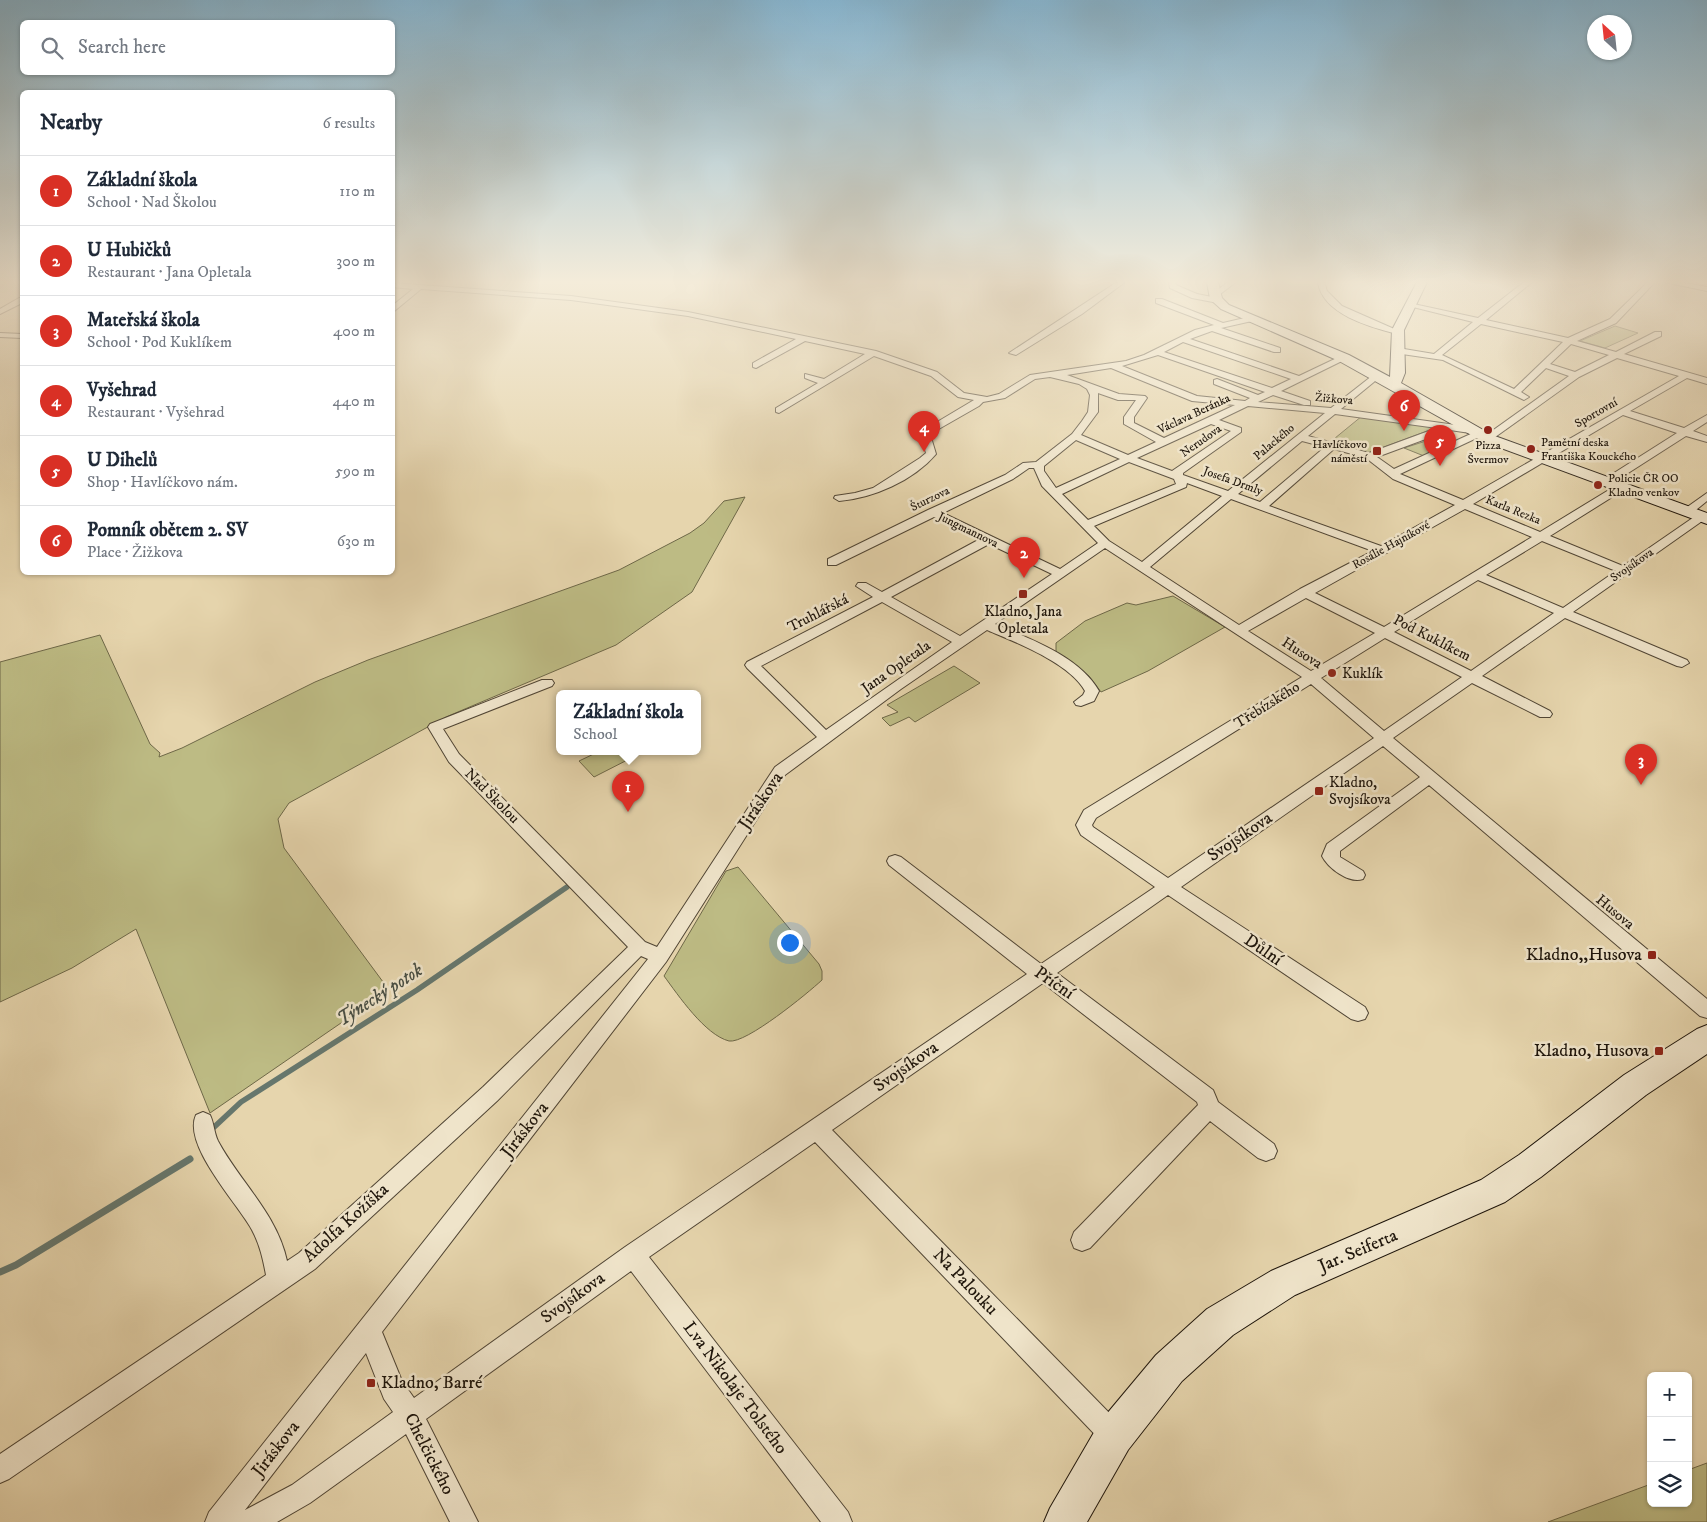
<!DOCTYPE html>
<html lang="en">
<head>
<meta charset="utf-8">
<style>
	:root { --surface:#fff; --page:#f6f6f7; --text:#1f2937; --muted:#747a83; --line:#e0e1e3; --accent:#d93025 }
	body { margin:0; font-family:"IM FELL DW Pica",serif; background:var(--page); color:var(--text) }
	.controls { position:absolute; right:15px; bottom:15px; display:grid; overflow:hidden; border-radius:8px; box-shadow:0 1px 4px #0004 }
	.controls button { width:45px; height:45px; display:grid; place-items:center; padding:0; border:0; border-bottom:1px solid var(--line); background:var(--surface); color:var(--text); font:25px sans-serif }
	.compass { position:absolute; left:1587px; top:15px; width:45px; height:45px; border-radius:50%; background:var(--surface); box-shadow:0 1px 4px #0004; rotate:333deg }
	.you { position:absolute; left:789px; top:942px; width:18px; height:18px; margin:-12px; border:4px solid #fff; border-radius:50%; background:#1a73e8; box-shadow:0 0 0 8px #1a73e833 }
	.badge { display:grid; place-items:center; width:32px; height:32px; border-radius:50%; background:var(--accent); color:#fff; font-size:16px; font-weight:700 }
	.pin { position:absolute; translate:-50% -41px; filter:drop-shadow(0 1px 2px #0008) }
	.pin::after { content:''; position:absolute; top:26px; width:18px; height:15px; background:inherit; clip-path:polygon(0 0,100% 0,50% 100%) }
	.popup { position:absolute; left:556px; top:690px; width:145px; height:65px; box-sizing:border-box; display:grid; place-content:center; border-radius:8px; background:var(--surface); filter:drop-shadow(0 1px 4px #0005); font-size:16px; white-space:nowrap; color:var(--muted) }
	.popup b { font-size:19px; color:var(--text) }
	.popup::after { content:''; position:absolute; left:50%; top:100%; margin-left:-10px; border:10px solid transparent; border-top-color:var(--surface) }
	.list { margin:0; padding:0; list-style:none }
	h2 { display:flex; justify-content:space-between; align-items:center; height:65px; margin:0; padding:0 20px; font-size:21px }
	h2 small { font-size:16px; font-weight:400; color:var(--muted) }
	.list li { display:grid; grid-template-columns:32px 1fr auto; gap:15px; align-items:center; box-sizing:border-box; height:70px; padding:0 20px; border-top:1px solid var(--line) }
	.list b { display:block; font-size:19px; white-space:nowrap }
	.list p { margin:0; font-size:16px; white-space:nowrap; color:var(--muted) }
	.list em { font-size:16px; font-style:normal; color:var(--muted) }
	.icon { flex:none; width:28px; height:28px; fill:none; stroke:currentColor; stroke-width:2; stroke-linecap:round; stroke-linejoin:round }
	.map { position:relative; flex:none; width:1707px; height:1522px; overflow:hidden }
	.search { position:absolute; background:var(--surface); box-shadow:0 1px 4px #0004; left:20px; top:20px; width:375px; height:55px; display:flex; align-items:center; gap:12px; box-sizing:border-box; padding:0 18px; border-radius:8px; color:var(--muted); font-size:19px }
	.panel { position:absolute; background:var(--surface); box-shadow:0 1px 4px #0004; left:20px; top:90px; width:375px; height:485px; border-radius:8px }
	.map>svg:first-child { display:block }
</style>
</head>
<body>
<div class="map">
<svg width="1707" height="1522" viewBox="0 0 1707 1522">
	<rect width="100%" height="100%" fill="#e6d5ad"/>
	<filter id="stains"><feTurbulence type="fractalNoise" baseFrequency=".004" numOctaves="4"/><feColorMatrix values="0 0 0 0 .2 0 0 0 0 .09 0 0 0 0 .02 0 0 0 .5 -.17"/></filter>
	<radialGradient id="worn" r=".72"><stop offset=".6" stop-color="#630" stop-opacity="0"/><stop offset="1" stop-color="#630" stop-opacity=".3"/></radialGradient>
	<!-- green -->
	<g fill="#bdbb84" stroke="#6e6848">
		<polygon points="1615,326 1638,333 1605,348 1580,341"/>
		<polygon points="1362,416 1438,427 1368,453 1329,443"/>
		<polygon points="1429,440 1445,446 1424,456 1404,448"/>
		<polygon points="745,497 692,592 616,645 446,717 289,803 278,819 284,848 389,990 210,1113 136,929 72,968 0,1002 0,662 100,635 150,744 160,753 159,757 182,748 315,682 368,660 619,570 690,533 704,523 724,501"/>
		<polygon points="1173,596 1225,627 1148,671 1101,692 1089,676 1056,654 1056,643 1085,621 1127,603 1136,605"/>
		<polygon points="954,666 980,683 915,722 909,717 890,726 882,718 898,712 887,705"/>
		<polygon points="600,751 639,751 641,753 594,777 579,761"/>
		<path d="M 738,867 L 819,964 L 822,971 L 822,980 C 808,993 746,1044 729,1041 C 705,1035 678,995 664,976 L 726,871 Z"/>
		<polygon points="1707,1463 1707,1522 1548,1522 1651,1484 1651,1503 1688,1503 1688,1470"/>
	</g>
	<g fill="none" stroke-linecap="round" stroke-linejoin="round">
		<!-- stream-far1 -->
		<polyline stroke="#66776d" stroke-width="5.5" points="211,1130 241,1102 417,990 567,887"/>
		<!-- stream -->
		<polyline stroke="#66776d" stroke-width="7" points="0,1272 16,1265 190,1159"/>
		<!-- street casing -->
		<g stroke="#504534" stroke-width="2">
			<g id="street">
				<polygon points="1117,282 1125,282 1082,314 1016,355 1009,353"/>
				<polygon points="1169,282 1175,282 1176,285 1197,294 1212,297 1212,294 1228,282 1236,282 1215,298 1222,301 1218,303 1192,298 1170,288"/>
				<path d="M 1318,282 L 1324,282 L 1327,291 L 1342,306 L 1401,332 L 1397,334 C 1370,327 1322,314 1318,282 Z"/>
				<path d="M 1524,282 L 1532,282 L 1486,320 L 1568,338 L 1610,319 L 1648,282 L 1655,282 L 1616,323 L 1577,341 L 1616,352 L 1655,332 L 1661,332 L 1661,336 L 1624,354 L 1707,378 L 1707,384 L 1687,378 L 1630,411 L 1684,428 L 1707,415 L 1707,422 L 1693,431 L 1707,436 L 1707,442 L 1686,436 L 1611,484 L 1603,484 L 1603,480 L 1677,433 L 1623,415 L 1473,504 L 1540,532 L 1617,485 L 1625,485 L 1625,489 L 1550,536 L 1623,566 L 1697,515 L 1705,515 L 1705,519 L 1573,612 L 1687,660 L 1689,663 L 1682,667 L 1677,666 L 1565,618 L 1482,676 L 1550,711 L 1552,714 L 1550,717 L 1540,717 L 1472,683 L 1393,738 L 1707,999 L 1707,1018 L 1700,1016 L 1429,785 L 1340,851 L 1340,857 L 1363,871 L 1365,875 L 1363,879 C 1349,884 1328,868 1322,856 L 1327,844 L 1420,777 L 1383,746 L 1181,887 L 1365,1007 L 1368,1013 L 1365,1019 L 1358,1021 L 1351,1019 L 1168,895 L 1057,973 L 1213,1090 L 1218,1102 L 1274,1144 L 1277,1151 L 1274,1158 L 1266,1161 L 1258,1158 L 1210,1121 L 1090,1248 L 1082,1251 L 1074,1248 L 1071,1240 L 1074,1232 L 1198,1105 L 1197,1102 L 1043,983 L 832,1130 L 1123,1427 L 1127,1436 L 1123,1445 L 1114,1449 L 1105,1445 L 815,1142 L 649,1257 L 848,1512 L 852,1522 L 821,1522 L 631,1271 L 426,1419 L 478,1522 L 450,1522 L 406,1434 L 310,1503 L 277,1522 L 205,1522 L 209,1512 L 648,959 L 641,956 L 497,1101 L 315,1269 L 9,1479 L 0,1483 L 0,1454 L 266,1275 C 263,1259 260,1245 252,1230 C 238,1204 182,1145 196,1115 L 203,1112 L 210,1115 C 214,1123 214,1133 218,1141 C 240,1182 277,1214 287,1261 L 299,1253 L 483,1087 L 628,947 L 449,762 L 428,727 L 430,724 L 542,680 L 552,680 L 554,683 L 552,686 L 443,729 L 459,754 L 645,942 L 657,947 L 775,767 L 817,737 L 747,668 L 745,665 L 747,662 L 873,597 L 856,586 L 858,583 L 866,583 L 882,592 L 980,539 L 934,517 L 836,565 L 828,565 L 828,559 L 928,510 L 1005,475 L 1023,463 L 1036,462 L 1072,434 L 1082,421 L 1088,412 L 1090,395 L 1087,389 L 1079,384 L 1050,377 L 1035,379 L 1005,398 L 983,402 L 979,406 L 930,434 L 936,454 C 913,481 873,498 839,501 L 834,498 L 835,496 L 855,493 L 873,488 L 920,458 L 926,453 L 920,433 L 922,431 L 974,400 L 958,397 L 931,376 L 874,356 L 779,413 L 776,412 L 776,408 L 818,383 L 805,378 L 805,374 L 824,379 L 865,354 L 805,341 L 756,368 L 753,367 L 753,363 L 796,339 L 688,316 L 571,300 L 421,289 L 392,313 L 392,306 L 413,289 L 392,287 L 392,283 L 571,296 L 688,312 L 876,351 L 937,372 L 964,393 L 987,397 L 999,394 L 1030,375 L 1126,361 L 1144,355 L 1195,330 L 1214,325 L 1156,303 L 1156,299 L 1162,299 L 1223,323 L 1249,317 L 1252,317 L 1252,321 L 1221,328 L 1280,348 L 1280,352 L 1274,352 L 1212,331 L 1190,339 L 1299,376 L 1341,356 L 1348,358 L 1281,391 L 1310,401 L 1310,405 L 1304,405 L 1273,395 L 1258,402 L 1331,408 L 1377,372 L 1380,373 L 1380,377 L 1341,409 L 1470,427 L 1475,430 L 1470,433 L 1450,430 L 1377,457 L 1394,469 L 1475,432 L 1481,432 L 1481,436 L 1400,474 L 1463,500 L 1679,376 L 1617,358 L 1579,377 L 1491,440 L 1485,440 L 1485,436 L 1569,376 L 1546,368 L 1521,392 L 1529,397 L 1524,400 L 1443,360 L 1395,353 L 1395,349 L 1398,348 L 1434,354 L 1473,322 L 1405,305 L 1409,303 L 1478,318 ZM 1481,324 L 1563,342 L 1514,389 L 1442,355 ZM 1183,342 L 1291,379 L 1272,388 L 1164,352 ZM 1571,344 L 1609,355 L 1575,372 L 1550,364 ZM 1158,355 L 1265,392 L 1258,395 L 1217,379 L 1214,380 L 1214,384 L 1250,398 L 1245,401 L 1197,396 L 1122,366 ZM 1111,368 L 1192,401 L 1235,405 L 1164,438 L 1134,423 L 1134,417 L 1147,398 L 1145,396 L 1119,394 L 1067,375 ZM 1098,393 L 1118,400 L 1136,400 L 1124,417 L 1124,424 L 1156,442 L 1128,455 L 1081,435 L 1098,412 ZM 1248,406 L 1325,413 L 1228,491 L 1183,475 L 1183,473 L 1241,432 L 1241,428 L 1219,420 ZM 1335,414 L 1437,428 L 1369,453 L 1308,436 ZM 1211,424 L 1231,431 L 1172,471 L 1137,458 ZM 1076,440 L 1120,459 L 1056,488 L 1044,471 L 1044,466 ZM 1302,441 L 1325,447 L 1260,502 L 1238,494 ZM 1334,449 L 1366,458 L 1393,479 L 1455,505 L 1381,546 L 1269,506 ZM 1129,462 L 1174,479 L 1176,484 L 1088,520 L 1062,494 ZM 1029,468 L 1034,468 L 1042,486 L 1098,543 L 1060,569 L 943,513 L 1013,479 ZM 1187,483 L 1222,496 L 1142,562 L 1109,541 L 1094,526 L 1186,487 ZM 1231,499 L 1373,551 L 1300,589 L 1239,625 L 1150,567 ZM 1465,509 L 1532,537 L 1384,627 L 1315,593 ZM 1542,541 L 1616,571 L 1563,608 L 1486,575 ZM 989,544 L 1052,574 L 960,636 L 891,597 ZM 1105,548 L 1302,677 L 1084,810 L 1076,825 L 1081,835 L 1155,887 L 1041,964 L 901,857 L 895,855 L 889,857 L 887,861 L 889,865 L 1027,974 L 625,1247 L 414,1398 L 402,1381 L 382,1332 L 666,962 L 785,775 L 901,689 L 987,630 C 1015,642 1070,663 1085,691 L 1083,695 L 1074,702 L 1076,705 L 1081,706 L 1094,701 L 1099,691 C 1079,656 1030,639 995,624 ZM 1478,580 L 1554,613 L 1471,671 L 1394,632 ZM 1306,598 L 1375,633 L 1311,671 L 1248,631 ZM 882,602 L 952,642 L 826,730 L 761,666 ZM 1385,638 L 1462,677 L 1384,731 L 1321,678 ZM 1311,684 L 1374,738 L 1168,878 L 1093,827 L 1092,825 L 1096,818 ZM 366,1353 L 384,1399 L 393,1412 L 292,1485 L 245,1510 Z"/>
				<polygon points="1664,282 1678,282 1707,287 1707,291"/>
				<polygon points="19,298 22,298 22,303 0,314 0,309"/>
				<polygon points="0,333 22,334 22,338 0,337"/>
				<polygon points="1707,493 1707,501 1691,514 1683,514 1683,510"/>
			</g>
		</g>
		<!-- secondary casing -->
		<g stroke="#1e150b" stroke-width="2">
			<g id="secondary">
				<polygon points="1207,282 1218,282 1222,298 1229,305 1349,355 1390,377 1392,330 1417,282 1427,282 1404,330 1405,373 1401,383 1492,435 1707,513 1707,524 1482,441 1339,361 1221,309 1210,299"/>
				<polygon points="1707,1025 1707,1054 1646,1095 1541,1177 1505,1202 1295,1295 1233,1335 1182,1381 1128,1450 1087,1522 1044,1522 1050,1508 1100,1422 1156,1355 1207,1309 1271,1271 1481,1180 1519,1155 1624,1075 1697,1029"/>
			</g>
		</g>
		<!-- street -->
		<use href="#street" fill="#efe4ca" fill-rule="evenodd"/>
		<!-- secondary -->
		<use href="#secondary" fill="#efe4ca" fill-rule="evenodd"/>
	</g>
	<!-- sky -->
	<linearGradient id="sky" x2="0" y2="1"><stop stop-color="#87b6d1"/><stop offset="0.57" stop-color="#f4ecda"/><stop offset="1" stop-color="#f4ecda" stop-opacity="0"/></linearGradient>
	<rect width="1707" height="495" fill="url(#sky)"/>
	<!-- markers -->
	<g fill="#8f2418" stroke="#efe4ca" stroke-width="2">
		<circle cx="1488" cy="430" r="5"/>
		<circle cx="1531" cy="449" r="5"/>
		<rect x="1372" y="446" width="10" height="10" rx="2.5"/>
		<circle cx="1598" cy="485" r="5"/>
		<rect x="1018" y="589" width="10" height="10" rx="2.5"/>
		<circle cx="1332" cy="673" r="5"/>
		<rect x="1314" y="786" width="10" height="10" rx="2.5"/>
		<rect x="1647" y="950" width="10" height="10" rx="2.5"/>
		<rect x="1654" y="1046" width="10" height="10" rx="2.5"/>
		<rect x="366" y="1378" width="10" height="10" rx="2.5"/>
	</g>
	<g text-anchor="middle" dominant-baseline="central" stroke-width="5" stroke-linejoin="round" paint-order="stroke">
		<!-- far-street labels -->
		<g font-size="12" fill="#1e150b" stroke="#efe4ca">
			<text transform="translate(1334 399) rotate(5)">Žižkova</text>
			<text transform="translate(1596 413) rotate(-30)">Sportovní</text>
			<text transform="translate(1194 414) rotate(-25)">Václava Beránka</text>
			<text transform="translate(1201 441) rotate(-35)">Nerudova</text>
			<text transform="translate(1274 442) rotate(-40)">Palackého</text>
			<text transform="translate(1233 481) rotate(20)">Josefa Drmly</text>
			<text transform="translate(930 499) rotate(-26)">Šturzova</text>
			<text transform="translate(1513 510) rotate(22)">Karla Rezka</text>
			<text transform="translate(968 530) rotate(26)">Jungmannova</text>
			<text transform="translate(1391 545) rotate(-29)">Rosálie Hajníkové</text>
			<text transform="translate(1632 565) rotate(-35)">Svojsíkova</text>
		</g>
		<!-- far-poi labels -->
		<g font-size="12" fill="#1e150b" stroke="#efe4ca" text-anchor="start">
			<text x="1541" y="442">Pamětní deska<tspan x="1541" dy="14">Františka Kouckého</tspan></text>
			<text x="1367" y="444" text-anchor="end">Havlíčkovo<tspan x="1367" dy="14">náměstí</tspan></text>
			<text x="1488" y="445" text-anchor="middle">Pizza<tspan x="1488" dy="14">Švermov</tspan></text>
			<text x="1608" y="478">Policie ČR OO<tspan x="1608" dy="14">Kladno venkov</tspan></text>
		</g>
		<!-- poi labels -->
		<g font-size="15" fill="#1e150b" stroke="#efe4ca" text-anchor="start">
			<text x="1023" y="611" text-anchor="middle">Kladno, Jana<tspan x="1023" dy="17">Opletala</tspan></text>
			<text x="1342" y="673">Kuklík</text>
			<text x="1329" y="782">Kladno,<tspan x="1329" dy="17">Svojsíkova</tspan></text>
		</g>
		<!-- street labels -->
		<g font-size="15" fill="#1e150b" stroke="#efe4ca">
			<text transform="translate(818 613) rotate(-27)">Truhlářská</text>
			<text transform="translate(1432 638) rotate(27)">Pod Kuklíkem</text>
			<text transform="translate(1302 653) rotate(33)">Husova</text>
			<text transform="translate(896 667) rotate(-35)">Jana Opletala</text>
			<text transform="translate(1267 705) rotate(-32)">Třebízského</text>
			<text transform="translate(492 796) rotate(45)">Nad Školou</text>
			<text transform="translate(1615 912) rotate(40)">Husova</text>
		</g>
		<!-- near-street labels -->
		<g font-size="18" fill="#1e150b" stroke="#efe4ca">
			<text transform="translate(761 801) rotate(-56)">Jiráskova</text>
			<text transform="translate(1240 837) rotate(-34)">Svojsíkova</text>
			<text transform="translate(1263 950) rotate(34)">Důlní</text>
			<text transform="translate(1054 983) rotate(34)">Příční</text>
			<text transform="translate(906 1067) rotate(-35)">Svojsíkova</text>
			<text transform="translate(525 1130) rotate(-52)">Jiráskova</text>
			<text transform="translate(346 1223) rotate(-42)">Adolfa Kožíška</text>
			<text transform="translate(1358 1251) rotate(-23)">Jar. Seiferta</text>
			<text transform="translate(965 1282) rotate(46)">Na Palouku</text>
			<text transform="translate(573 1298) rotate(-36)">Svojsíkova</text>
			<text transform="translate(735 1388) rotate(53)">Lva Nikolaje Tolstého</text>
			<text transform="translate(276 1449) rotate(-52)">Jiráskova</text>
			<text transform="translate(429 1454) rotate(63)">Chelčického</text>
		</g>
		<!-- near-poi labels -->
		<g font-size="18" fill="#1e150b" stroke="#efe4ca" text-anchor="end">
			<text x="1642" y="955">Kladno,,Husova</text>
			<text x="1649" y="1051">Kladno, Husova</text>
			<text x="381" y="1383" text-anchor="start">Kladno, Barré</text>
		</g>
		<!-- near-water labels -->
		<g font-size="19" font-style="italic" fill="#484e44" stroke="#efe4ca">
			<text transform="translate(380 995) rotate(-33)">Týnecký potok</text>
		</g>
	</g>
	<rect width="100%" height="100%" filter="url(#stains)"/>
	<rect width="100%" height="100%" fill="url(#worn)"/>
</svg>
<div class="controls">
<button>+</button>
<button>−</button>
<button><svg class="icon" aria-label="layers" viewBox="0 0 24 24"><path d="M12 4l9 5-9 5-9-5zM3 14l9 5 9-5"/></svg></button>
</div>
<svg class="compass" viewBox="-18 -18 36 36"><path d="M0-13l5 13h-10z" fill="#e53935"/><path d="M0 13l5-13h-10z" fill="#747a83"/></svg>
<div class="you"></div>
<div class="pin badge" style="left:628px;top:812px">1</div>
<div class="popup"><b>Základní škola</b>School</div>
<div class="pin badge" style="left:1024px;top:578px">2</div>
<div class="pin badge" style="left:1641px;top:785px">3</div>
<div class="pin badge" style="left:924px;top:452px">4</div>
<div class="pin badge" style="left:1440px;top:466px">5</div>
<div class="pin badge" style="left:1404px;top:431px">6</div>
<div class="search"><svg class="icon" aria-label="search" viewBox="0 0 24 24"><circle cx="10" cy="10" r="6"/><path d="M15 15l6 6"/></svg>Search here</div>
<section class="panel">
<h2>Nearby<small>6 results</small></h2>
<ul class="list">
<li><span class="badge">1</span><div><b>Základní škola</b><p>School · Nad Školou</p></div><em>110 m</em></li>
<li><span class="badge">2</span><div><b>U Hubičků</b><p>Restaurant · Jana Opletala</p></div><em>300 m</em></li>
<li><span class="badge">3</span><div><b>Mateřská škola</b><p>School · Pod Kuklíkem</p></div><em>400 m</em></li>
<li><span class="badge">4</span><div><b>Vyšehrad</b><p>Restaurant · Vyšehrad</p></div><em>440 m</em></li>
<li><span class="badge">5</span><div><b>U Dihelů</b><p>Shop · Havlíčkovo nám.</p></div><em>590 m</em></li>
<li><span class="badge">6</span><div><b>Pomník obětem 2. SV</b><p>Place · Žižkova</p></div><em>630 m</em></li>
</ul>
</section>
</div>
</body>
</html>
